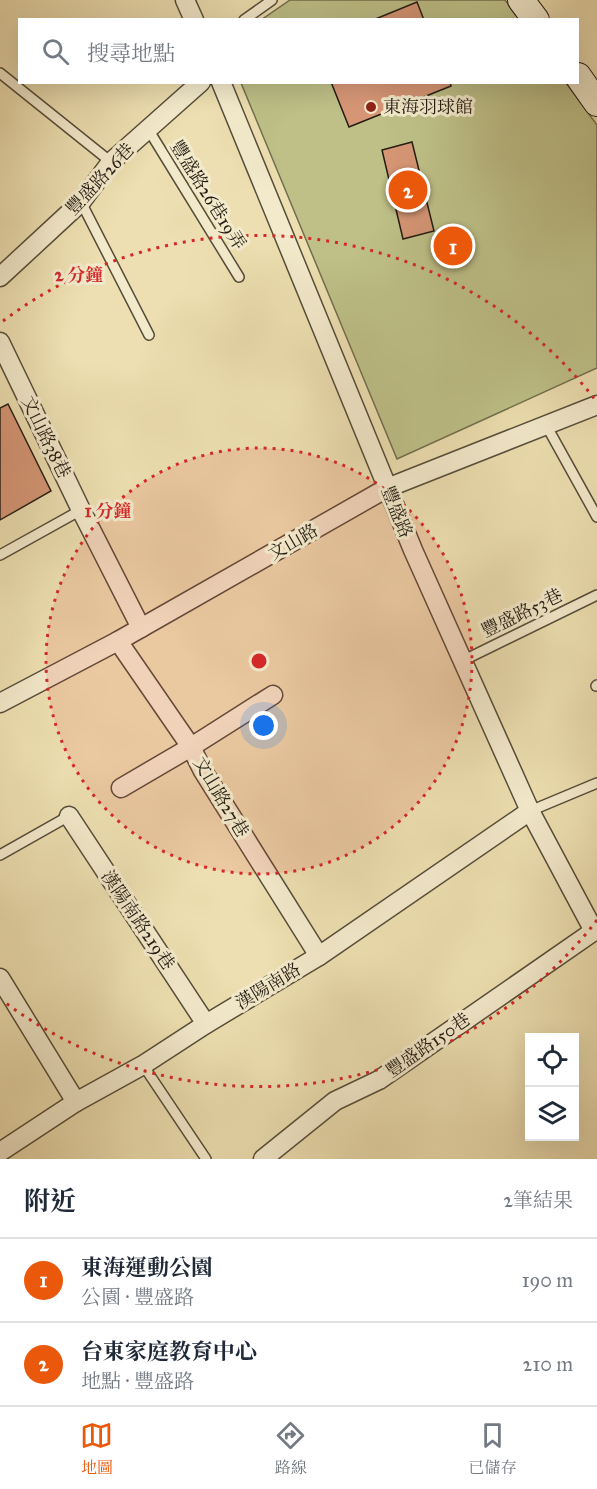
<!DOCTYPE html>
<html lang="zh-TW">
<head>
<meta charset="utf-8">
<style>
	:root { --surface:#fff; --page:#f2f2f3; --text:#1f2937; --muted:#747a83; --line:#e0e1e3; --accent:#ea580c }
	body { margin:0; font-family:"IM FELL Great Primer","Noto Serif TC",serif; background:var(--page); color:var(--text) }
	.controls { position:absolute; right:18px; bottom:18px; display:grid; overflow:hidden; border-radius:0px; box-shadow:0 6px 24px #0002 }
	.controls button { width:54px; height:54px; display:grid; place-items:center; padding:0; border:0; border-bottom:2px solid var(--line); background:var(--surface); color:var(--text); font:30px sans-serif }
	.you { position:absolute; left:264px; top:726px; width:21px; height:21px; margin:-15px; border:4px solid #fff; border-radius:50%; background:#1a73e8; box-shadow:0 0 0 9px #1a73e833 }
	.badge { display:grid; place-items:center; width:39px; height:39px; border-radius:50%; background:var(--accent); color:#fff; font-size:20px; font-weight:700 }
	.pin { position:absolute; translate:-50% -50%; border:3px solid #fff; box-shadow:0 2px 6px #0006 }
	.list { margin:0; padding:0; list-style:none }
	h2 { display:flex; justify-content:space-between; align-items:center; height:78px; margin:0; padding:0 24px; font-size:26px }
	h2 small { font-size:20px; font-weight:400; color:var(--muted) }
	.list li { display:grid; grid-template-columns:39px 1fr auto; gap:18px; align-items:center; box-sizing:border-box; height:84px; padding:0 24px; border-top:2px solid var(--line) }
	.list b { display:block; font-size:22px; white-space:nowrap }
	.list p { margin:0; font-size:20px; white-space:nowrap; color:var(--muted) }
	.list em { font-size:20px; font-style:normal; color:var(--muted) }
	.icon { flex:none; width:33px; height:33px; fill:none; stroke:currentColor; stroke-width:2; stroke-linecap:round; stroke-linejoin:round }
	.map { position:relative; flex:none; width:597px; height:1159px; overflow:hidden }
	.search { position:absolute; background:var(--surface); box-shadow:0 6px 24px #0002; left:18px; right:18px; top:18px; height:66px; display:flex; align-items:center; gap:15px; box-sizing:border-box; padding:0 21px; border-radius:0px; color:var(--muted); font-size:22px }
	.sheet { height:246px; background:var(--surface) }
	nav { display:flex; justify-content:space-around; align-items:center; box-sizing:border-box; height:84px; border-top:2px solid var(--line); background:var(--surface); font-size:16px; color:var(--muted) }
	nav a { display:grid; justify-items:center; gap:3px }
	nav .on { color:var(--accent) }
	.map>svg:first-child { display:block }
</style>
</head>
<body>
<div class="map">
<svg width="597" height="1159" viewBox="0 0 597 1159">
	<rect width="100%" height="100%" fill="#eddfb1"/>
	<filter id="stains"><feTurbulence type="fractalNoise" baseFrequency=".00333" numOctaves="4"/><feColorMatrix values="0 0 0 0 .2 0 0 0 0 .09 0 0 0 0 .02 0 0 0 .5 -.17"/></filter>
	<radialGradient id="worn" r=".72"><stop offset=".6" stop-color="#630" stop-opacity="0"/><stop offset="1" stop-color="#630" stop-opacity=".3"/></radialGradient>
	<!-- green -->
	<g fill="#bec088" stroke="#716e4e" stroke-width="1.5">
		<polygon points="290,0 505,0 520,19 261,20"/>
		<polygon points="241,83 566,83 597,125 597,368 397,459"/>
	</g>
	<!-- building -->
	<g fill="#d69676" stroke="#241c13" stroke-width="1.5">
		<polygon points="417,2 424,20 373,20"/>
		<polygon points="331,82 450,82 451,86 349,127"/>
		<polygon points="412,142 434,231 403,239 382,150"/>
		<polygon points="8,404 51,491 0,520 0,408"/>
	</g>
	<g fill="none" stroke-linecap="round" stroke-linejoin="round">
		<!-- lane casing -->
		<g stroke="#564d3a" stroke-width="12">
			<g id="lane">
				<polyline points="244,20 272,0"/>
				<polyline points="0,73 111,162"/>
				<polyline points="148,129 239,277"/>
				<polyline points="81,202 149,335"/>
				<polyline points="546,425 597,517"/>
				<polyline points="0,555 81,510"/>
				<polyline points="462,661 597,595"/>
				<polyline points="596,686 597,685"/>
				<polyline points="530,811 597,783"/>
				<polyline points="0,855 69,816"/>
				<polyline points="143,1065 206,1159"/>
			</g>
		</g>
		<!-- street casing -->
		<g stroke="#564d3a" stroke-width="21">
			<g id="street">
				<polyline points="185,0 194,20"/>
				<polyline points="221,82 413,550 530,811 594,931"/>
				<polyline points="0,277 81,202 111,162 201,82"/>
				<polyline points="0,342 81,510 141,628"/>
				<polyline points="118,641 191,747 203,771 319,956"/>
				<polyline points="0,703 118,641 387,488 597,405"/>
				<polyline points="121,788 191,747 273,695"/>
				<polyline points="69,816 206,1024"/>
				<polyline points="0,978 76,1102"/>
				<polyline points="0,1152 76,1102 143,1065 206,1024 319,956 530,811"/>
				<polyline points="263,1159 335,1101 379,1080 597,929"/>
			</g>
		</g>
		<!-- secondary casing -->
		<g stroke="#241c13" stroke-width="28">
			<g id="secondary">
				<polyline points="521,0 536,20"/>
				<polyline points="578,76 597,103"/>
			</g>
		</g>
		<!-- lane -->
		<use href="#lane" stroke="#f3eacc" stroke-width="9"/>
		<!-- street -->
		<use href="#street" stroke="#f3eacc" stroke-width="18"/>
		<!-- secondary -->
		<use href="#secondary" stroke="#f3eacc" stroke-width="26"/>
	</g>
	<!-- distance rings -->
	<circle cx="259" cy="661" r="213" fill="#d62828" fill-opacity=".12"/>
	<g fill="none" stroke="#d62828" stroke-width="3" stroke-dasharray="3 6">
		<circle cx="259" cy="661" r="213"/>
		<path d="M597 920A426 426 0 0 1 3 1001M3 321A426 426 0 0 1 597 402"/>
	</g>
	<!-- markers -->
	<circle fill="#8f2418" stroke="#f3eacc" stroke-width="2" cx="371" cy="107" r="6"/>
	<g text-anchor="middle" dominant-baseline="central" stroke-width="6" stroke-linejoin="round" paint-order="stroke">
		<!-- poi labels -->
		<g font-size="18" fill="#241c13" stroke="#f3eacc" text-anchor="start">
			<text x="383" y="107">東海羽球館</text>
		</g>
		<!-- street labels -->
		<g font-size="18" fill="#241c13" stroke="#f3eacc">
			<text transform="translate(100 179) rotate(-47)">豐盛路26巷</text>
			<text transform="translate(208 195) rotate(58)">豐盛路26巷19弄</text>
			<text transform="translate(46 437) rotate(64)">文山路38巷</text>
			<text transform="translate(397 512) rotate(68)">豐盛路</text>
			<text transform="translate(293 542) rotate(-30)">文山路</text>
			<text transform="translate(522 613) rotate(-26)">豐盛路53巷</text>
			<text transform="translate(221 797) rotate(59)">文山路27巷</text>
			<text transform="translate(138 920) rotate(56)">漢陽南路219巷</text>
			<text transform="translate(268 986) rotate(-31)">漢陽南路</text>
			<text transform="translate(428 1045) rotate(-35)">豐盛路150巷</text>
		</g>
	</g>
	<circle cx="259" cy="661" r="9" fill="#d62828" stroke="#f3eacc" stroke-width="3"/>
	<g font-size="18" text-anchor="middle" font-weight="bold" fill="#d62828" stroke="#f3eacc" stroke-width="6" stroke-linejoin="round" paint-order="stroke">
		<text x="79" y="281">2 分鐘</text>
		<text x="108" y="517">1 分鐘</text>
	</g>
	<rect width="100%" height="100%" filter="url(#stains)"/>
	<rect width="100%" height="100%" fill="url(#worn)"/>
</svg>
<div class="controls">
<button><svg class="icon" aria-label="locate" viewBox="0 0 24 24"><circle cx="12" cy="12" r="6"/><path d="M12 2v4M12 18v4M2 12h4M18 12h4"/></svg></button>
<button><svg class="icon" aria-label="layers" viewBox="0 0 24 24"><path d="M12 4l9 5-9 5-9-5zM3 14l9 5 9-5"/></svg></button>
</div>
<div class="you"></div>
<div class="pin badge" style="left:453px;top:246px">1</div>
<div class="pin badge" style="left:408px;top:190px">2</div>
<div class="search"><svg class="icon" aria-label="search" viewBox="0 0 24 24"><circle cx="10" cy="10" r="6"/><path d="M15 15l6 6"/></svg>搜尋地點</div>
</div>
<section class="sheet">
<h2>附近<small>2筆結果</small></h2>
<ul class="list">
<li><span class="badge">1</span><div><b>東海運動公園</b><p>公園 · 豐盛路</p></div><em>190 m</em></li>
<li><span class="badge">2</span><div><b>台東家庭教育中心</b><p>地點 · 豐盛路</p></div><em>210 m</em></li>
</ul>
</section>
<nav>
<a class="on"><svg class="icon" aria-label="map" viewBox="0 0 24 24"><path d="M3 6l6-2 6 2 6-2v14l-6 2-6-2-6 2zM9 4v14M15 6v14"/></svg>地圖</a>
<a><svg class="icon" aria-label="directions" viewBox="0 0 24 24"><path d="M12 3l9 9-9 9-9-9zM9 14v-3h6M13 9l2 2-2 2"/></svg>路線</a>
<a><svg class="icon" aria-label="saved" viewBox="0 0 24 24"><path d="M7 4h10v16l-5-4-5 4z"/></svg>已儲存</a>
</nav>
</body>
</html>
